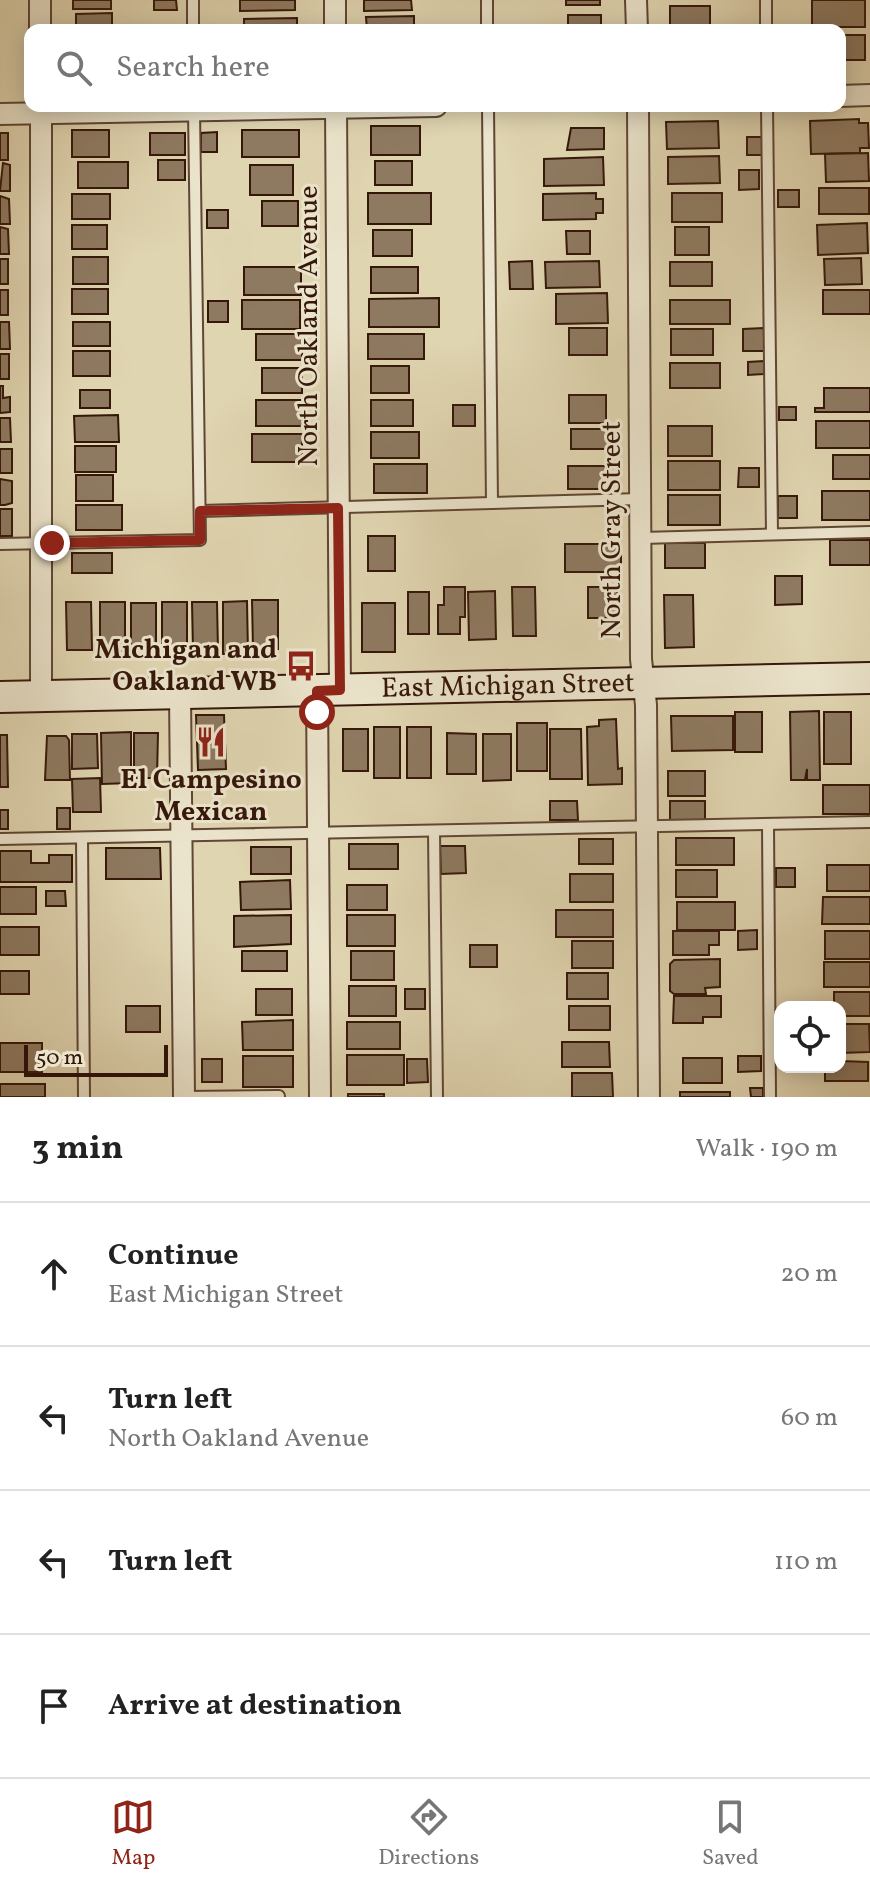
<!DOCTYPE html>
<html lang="en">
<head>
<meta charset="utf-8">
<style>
	:root { --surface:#fff; --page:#f6f6f6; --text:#222; --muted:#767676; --line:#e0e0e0; --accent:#8f2418 }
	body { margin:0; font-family:Vollkorn,serif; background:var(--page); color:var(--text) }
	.controls { position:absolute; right:24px; bottom:24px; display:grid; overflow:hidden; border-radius:16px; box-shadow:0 4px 20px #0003 }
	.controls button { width:72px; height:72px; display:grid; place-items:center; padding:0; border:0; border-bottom:2px solid var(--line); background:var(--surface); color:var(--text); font:40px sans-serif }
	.scale { position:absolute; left:24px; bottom:20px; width:144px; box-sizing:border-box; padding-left:8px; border:4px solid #35170a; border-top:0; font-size:22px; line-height:28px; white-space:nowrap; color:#35170a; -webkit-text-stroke:6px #ebe4cc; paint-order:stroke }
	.stop { position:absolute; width:24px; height:24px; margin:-18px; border:6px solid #8f2418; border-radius:50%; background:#fff }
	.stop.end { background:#8f2418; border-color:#fff; box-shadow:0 2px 8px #0008 }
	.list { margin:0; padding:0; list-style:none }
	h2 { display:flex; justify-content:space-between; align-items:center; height:104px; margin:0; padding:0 32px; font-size:34px }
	h2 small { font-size:26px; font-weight:400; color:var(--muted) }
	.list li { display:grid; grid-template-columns:52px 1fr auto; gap:24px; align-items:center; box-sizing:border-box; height:144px; padding:0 32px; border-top:2px solid var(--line) }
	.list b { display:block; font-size:30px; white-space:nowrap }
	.list p { margin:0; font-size:26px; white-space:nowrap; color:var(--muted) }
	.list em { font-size:26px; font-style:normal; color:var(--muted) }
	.icon { flex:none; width:44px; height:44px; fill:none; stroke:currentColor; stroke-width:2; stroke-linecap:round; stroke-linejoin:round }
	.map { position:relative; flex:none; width:870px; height:1097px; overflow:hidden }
	.search { position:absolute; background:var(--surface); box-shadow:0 4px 20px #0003; left:24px; right:24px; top:24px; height:88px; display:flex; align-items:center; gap:20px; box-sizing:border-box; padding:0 28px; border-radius:16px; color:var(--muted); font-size:30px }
	.sheet { height:680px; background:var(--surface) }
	nav { display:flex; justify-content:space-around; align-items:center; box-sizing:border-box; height:112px; border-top:2px solid var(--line); background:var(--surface); font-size:22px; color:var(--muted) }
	nav a { display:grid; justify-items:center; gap:4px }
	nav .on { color:var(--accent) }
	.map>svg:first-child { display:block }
</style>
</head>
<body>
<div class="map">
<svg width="870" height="1097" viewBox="0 0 870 1097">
	<rect width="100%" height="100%" fill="#e0d5b1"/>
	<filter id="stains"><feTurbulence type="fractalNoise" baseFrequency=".0025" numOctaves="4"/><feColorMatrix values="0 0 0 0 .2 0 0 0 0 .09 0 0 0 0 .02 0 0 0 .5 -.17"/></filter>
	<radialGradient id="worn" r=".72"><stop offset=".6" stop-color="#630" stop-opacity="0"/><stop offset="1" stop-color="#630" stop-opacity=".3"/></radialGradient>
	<!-- building -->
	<g fill="#8e7a61" stroke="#35170a" stroke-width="2">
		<rect x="73" y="0" width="38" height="9"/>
		<polygon points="154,0 176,0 177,10 154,10"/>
		<polygon points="240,0 295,0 295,10 240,11"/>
		<polygon points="364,0 411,0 412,10 364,11"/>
		<rect x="566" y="0" width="34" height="5"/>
		<rect x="812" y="0" width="53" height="27"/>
		<rect x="670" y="6" width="40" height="24"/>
		<polygon points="112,13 112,30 76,30 76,14"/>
		<rect x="568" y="15" width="33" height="15"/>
		<polygon points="414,16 414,30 367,30 366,17"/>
		<polygon points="297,18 297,30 244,30 244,19"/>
		<rect x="840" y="35" width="25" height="25"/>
		<polygon points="859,119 859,123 868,123 869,148 860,148 860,153 811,154 810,121"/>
		<polygon points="718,121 719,148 667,149 666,122"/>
		<rect x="371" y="126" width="49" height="29"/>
		<polygon points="571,128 604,128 604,149 567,150"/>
		<rect x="72" y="130" width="37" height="27"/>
		<rect x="242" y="130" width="57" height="27"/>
		<polygon points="217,132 217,152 201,152 201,133"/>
		<rect x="0" y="133" width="8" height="27"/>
		<rect x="150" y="133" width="35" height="22"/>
		<rect x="747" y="137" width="15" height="18"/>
		<polygon points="868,153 869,181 826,182 825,154"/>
		<polygon points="719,156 720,183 668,184 668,157"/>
		<polygon points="603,157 604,185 544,186 544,159"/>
		<rect x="158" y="160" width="27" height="20"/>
		<rect x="375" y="161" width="37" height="24"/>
		<rect x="78" y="162" width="50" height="26"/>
		<polygon points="3,163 10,165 10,191 0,191"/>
		<rect x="250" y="165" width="43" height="30"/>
		<polygon points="739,170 759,170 759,189 739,190"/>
		<rect x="819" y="188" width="50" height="26"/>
		<rect x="778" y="190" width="21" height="17"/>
		<rect x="368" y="193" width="63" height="31"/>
		<polygon points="596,193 596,199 603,199 603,213 596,213 596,219 543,220 543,194"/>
		<rect x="672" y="193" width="50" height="29"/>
		<rect x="72" y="194" width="38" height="25"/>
		<polygon points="0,196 9,199 10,224 0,224"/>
		<rect x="262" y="201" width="36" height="25"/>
		<rect x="207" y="210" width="21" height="18"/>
		<polygon points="867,223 868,253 818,255 817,225"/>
		<rect x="72" y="225" width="35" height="24"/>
		<polygon points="0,227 8,229 9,254 0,254"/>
		<rect x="675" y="227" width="34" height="28"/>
		<rect x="373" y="230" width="39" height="26"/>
		<polygon points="566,231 590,231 590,254 567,254"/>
		<rect x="73" y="257" width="35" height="27"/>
		<polygon points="861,258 862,284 825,285 824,259"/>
		<rect x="0" y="259" width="8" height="25"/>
		<polygon points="532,261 533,289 510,289 509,262"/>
		<polygon points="599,261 600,287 546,288 545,262"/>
		<rect x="670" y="262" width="42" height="24"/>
		<rect x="244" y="267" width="57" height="28"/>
		<rect x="371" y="267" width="47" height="26"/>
		<rect x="72" y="289" width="36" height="25"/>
		<rect x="0" y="290" width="8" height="25"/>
		<rect x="823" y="290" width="47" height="24"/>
		<polygon points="607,293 608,323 556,324 556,294"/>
		<polygon points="439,298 439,327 369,327 369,299"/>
		<rect x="242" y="300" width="58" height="29"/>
		<rect x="670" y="300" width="60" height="24"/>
		<rect x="208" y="301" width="20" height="21"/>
		<polygon points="0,322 9,322 10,349 0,349"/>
		<rect x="73" y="322" width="37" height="24"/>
		<rect x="569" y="328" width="38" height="27"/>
		<polygon points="764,328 764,351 743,351 743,329"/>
		<rect x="671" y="329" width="42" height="26"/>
		<rect x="256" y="334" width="46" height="26"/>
		<rect x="368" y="334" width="56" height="25"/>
		<rect x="73" y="351" width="37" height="25"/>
		<rect x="0" y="354" width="9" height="25"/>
		<polygon points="764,361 764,374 748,375 748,362"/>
		<rect x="670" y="363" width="50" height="25"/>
		<rect x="371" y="366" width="38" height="27"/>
		<rect x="262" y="368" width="40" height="25"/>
		<polygon points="0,386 3,386 3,398 10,397 10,412 0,413"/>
		<polygon points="824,388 870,388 870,412 815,412 815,408 824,408"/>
		<rect x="80" y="390" width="30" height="18"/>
		<rect x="569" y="395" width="37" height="28"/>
		<rect x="256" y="400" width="46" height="26"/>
		<rect x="371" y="400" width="42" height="26"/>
		<rect x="453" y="405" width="22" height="21"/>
		<rect x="779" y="407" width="17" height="13"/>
		<polygon points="118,415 119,442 75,442 74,416"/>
		<polygon points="0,418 10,418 11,442 0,442"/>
		<rect x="816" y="421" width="54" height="27"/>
		<rect x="668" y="426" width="44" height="30"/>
		<rect x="571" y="429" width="37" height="20"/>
		<rect x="371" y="432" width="48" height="26"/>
		<rect x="252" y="434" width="50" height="28"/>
		<rect x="75" y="446" width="41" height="26"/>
		<rect x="0" y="449" width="12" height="24"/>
		<rect x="833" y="455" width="37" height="24"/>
		<rect x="668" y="461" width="52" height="29"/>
		<rect x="374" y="464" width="53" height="29"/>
		<rect x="568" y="466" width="40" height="23"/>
		<polygon points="739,468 759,468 759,487 738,487"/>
		<rect x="76" y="475" width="37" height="26"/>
		<polygon points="0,479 12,481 12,503 5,505 0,505"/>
		<rect x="822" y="491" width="48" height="29"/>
		<rect x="668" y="495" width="52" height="30"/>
		<rect x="778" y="496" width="19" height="22"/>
		<rect x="76" y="505" width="46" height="25"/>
		<rect x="0" y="509" width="12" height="27"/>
		<rect x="368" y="536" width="27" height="35"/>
		<rect x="830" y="540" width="40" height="25"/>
		<rect x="665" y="543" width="40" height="25"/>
		<rect x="565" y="544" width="56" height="28"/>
		<rect x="72" y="553" width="40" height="20"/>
		<polygon points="775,576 802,576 802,604 775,605"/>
		<polygon points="444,587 465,587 465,617 460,617 460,634 438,634 438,605 444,605"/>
		<polygon points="512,587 535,587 536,636 513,636"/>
		<rect x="588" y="587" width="29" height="31"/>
		<polygon points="495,591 496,639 469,640 468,592"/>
		<rect x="408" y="592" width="21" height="42"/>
		<polygon points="664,595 693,595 694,647 665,648"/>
		<polygon points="252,600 278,600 278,649 253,649"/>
		<polygon points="247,601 248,654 223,654 223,602"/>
		<polygon points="66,602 91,602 92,650 67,650"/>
		<rect x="100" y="602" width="25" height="49"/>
		<rect x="162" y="602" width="25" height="49"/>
		<polygon points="192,602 217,602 218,651 193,651"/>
		<rect x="131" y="603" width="25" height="49"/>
		<rect x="362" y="603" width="33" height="49"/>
		<polygon points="819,711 820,780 807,780 807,769 805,780 791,780 790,712"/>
		<rect x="735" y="712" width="27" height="40"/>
		<rect x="824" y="712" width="27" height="52"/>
		<polygon points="196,715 224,715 226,769 198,770"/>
		<polygon points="671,716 733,716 733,750 672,751"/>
		<polygon points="616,719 618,769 622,768 622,784 588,785 587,727 599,726 599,720"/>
		<rect x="517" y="723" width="30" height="48"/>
		<rect x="374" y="727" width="26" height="51"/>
		<rect x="407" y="727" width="24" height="51"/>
		<rect x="343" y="729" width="25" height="42"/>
		<polygon points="550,729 581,729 582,779 550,779"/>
		<polygon points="131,732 131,783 102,784 101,733"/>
		<polygon points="134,733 158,733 157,778 134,778"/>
		<polygon points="447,733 476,734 476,774 447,774"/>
		<polygon points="72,734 97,734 98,768 72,769"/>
		<polygon points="483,734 511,734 511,780 483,781"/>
		<polygon points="0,735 7,735 8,787 0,787"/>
		<polygon points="47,736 66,736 69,740 70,780 45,780"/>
		<rect x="668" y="771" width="37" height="25"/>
		<polygon points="100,778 101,812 73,812 72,779"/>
		<rect x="823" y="785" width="47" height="29"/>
		<polygon points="550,801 577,801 578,820 550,820"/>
		<rect x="670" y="801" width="35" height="21"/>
		<rect x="57" y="808" width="13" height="21"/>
		<rect x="0" y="810" width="8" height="19"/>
		<rect x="676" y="838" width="58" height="27"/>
		<rect x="579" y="839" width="34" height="25"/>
		<rect x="349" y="844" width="49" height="25"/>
		<polygon points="440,846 465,846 466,873 441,874"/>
		<rect x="251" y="847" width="40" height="27"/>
		<polygon points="106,848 160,848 161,879 106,879"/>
		<polygon points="0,851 31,851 31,863 49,863 49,855 72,855 72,882 0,882"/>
		<rect x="827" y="865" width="43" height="26"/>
		<rect x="776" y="868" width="19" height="19"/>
		<rect x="676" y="870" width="41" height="27"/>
		<rect x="570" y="874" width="43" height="28"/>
		<polygon points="290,880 291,909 241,910 240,882"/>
		<rect x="347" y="885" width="40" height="25"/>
		<rect x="0" y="887" width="36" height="27"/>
		<polygon points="46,891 65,891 66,906 46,906"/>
		<polygon points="823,897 870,897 870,924 822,924"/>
		<rect x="677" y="902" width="58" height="28"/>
		<rect x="556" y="910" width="57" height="27"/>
		<polygon points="291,915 291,944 234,947 234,916"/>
		<rect x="347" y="915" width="48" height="31"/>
		<rect x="0" y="927" width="39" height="28"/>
		<polygon points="757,930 757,949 738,950 738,931"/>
		<polygon points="673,931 719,931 719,945 709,945 709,955 673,955"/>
		<rect x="825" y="931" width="45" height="28"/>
		<rect x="572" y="941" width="41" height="27"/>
		<rect x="470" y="945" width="27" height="22"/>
		<rect x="242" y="951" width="45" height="20"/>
		<rect x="351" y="951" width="43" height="29"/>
		<polygon points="720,959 720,987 705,988 706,994 674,994 670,991 670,964 674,960"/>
		<rect x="824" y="962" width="46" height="25"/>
		<rect x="0" y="971" width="29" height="23"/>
		<rect x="567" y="973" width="41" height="26"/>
		<rect x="349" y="986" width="47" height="30"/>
		<rect x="256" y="989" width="36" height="26"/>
		<rect x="405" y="989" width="20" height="20"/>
		<polygon points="834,992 870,992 870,1016 840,1016 840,1007 834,1007"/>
		<polygon points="674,996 721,996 721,1017 703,1017 703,1023 673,1023"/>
		<rect x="126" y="1006" width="34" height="26"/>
		<rect x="569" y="1006" width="41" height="24"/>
		<polygon points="293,1020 293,1050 243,1050 242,1022"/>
		<rect x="347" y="1022" width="53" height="27"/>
		<polygon points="840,1024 869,1024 870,1052 840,1053"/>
		<polygon points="562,1042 609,1042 610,1067 562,1067"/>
		<rect x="0" y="1043" width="42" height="29"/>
		<rect x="347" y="1055" width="57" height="30"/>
		<rect x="243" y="1056" width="50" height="31"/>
		<polygon points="738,1056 761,1056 761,1071 738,1072"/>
		<rect x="683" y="1058" width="39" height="25"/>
		<rect x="202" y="1059" width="20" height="23"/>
		<polygon points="407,1059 427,1059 428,1082 407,1083"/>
		<polygon points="840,1061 868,1062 868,1081 825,1081 825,1067 840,1067"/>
		<polygon points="572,1073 612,1073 613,1097 572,1097"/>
		<rect x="0" y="1084" width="45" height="13"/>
		<polygon points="750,1088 763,1088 763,1097 751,1097"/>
		<rect x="680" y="1092" width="50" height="5"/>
		<rect x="348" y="1094" width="36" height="3"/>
	</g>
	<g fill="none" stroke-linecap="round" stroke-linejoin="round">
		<!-- service casing -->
		<g stroke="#604634" stroke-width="14">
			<g id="service">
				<polyline points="193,0 193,30"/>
				<polyline points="487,0 487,30"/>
				<polyline points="766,0 766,30"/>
				<polyline points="488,106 492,503"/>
				<polyline points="767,106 772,534"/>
				<polyline points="200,511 640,499"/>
				<polyline points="641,538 870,532"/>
				<polyline points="0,544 200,540 194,110"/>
				<polyline points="768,825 770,1097"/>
				<polyline points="434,831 437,1097"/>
				<polyline points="82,838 84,1097"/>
				<polyline points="0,839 870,822"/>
				<polyline points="184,1097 279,1096"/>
			</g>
		</g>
		<!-- minor casing -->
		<g stroke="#604634" stroke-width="24">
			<g id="minor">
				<polyline points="40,0 40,30"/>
				<polyline points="335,0 335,30"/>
				<polyline points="636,0 637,30"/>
				<polyline points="840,96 870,95"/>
				<polyline points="41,106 41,696"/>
				<polyline points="336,106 340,690"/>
				<polyline points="638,106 641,659 646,705 649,1097"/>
				<polyline points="0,114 436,106"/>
				<polyline points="317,691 320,1097"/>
				<polyline points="180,694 184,1097"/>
			</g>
		</g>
		<!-- secondary casing -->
		<g stroke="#35170a" stroke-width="34">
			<g id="secondary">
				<path id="s1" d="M 0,697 L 870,678"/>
			</g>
		</g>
		<!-- service -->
		<use href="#service" stroke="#ebe4cc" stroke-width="10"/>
		<!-- minor -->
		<use href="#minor" stroke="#ebe4cc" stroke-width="20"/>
		<!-- secondary -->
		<use href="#secondary" stroke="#ebe4cc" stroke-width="30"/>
	</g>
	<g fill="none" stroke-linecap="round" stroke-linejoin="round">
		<!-- route -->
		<polyline stroke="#8f2418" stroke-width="10" points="52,543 200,540 200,511 338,508 340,690 317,691 317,712"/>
	</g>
	<!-- icons -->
	<defs>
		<g id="bus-bare" transform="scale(2.4)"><path d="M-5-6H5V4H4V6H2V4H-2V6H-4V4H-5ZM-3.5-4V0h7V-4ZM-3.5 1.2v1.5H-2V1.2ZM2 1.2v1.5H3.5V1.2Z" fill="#8f2418" stroke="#ebe4cc" stroke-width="2.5" paint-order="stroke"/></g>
		<g id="restaurant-bare" transform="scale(2.4)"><path d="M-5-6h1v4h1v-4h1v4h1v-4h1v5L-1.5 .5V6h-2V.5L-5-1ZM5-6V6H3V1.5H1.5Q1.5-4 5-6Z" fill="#8f2418" stroke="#ebe4cc" stroke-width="2.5" paint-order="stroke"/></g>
	</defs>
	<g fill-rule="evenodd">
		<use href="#bus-bare" x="301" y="666"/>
		<use href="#restaurant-bare" x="211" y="742"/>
	</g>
	<g text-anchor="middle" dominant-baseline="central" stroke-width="6" stroke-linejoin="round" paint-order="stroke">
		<!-- street labels -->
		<g font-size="28" fill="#35170a" stroke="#ebe4cc">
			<text transform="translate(309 326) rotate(-90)">North Oakland Avenue</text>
			<text transform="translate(612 530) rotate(-90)">North Gray Street</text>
			<text stroke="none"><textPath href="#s1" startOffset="508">East Michigan Street</textPath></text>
		</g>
		<!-- poi labels -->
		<g font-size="28" font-weight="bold" fill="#35170a" stroke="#ebe4cc" text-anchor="end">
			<text x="277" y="650">Michigan and<tspan x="277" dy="32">Oakland WB</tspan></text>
			<text x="211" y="780" text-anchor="middle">El Campesino<tspan x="211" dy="32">Mexican</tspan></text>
		</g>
	</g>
	<rect width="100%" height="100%" filter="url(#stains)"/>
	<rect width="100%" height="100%" fill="url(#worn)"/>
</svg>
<div class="controls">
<button><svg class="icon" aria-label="locate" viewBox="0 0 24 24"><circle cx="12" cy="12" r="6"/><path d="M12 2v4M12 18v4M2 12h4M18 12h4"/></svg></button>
</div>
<div class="scale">50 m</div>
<div class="stop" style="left:317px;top:712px"></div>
<div class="stop end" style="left:52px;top:543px"></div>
<div class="search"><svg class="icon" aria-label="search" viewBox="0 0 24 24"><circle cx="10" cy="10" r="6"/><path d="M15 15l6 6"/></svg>Search here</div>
</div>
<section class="sheet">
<h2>3 min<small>Walk · 190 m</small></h2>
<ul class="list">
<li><svg class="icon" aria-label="ahead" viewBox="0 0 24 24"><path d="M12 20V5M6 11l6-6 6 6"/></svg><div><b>Continue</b><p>East Michigan Street</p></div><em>20 m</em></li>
<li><svg class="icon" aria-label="left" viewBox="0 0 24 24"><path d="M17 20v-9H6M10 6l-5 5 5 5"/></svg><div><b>Turn left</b><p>North Oakland Avenue</p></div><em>60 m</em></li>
<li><svg class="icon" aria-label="left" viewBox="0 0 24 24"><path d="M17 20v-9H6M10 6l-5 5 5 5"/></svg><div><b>Turn left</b></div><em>110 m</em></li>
<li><svg class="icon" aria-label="arrive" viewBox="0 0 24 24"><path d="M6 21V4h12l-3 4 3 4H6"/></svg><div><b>Arrive at destination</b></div></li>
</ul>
</section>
<nav>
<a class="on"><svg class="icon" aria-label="map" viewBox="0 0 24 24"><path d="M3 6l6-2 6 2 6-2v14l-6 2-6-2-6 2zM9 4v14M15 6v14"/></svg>Map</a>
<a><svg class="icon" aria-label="directions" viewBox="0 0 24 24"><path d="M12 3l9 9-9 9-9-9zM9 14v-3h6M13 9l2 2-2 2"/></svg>Directions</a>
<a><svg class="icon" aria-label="saved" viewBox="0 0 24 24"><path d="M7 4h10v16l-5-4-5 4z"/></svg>Saved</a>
</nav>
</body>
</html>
